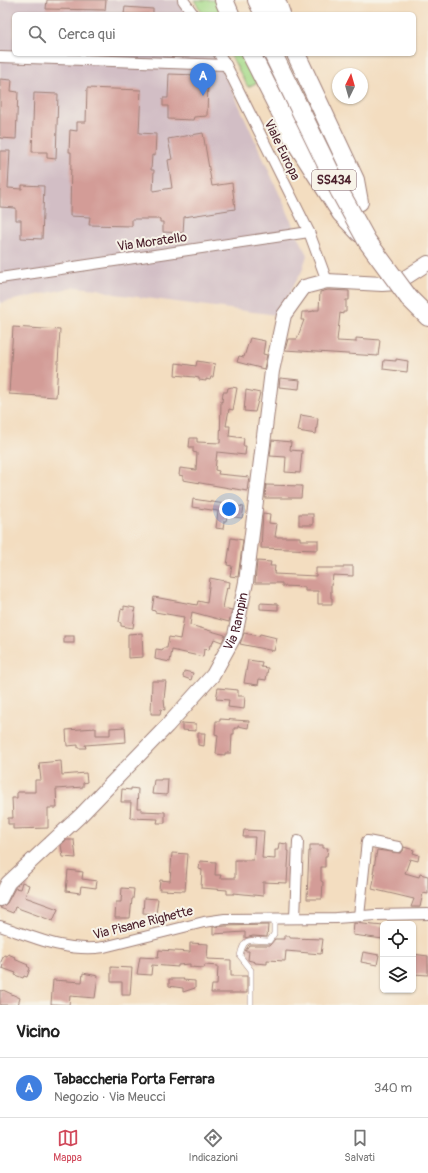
<!DOCTYPE html>
<html lang="it">
<head>
<meta charset="utf-8">
<style>
	:root { --surface:#fff; --page:#f6f6f6; --text:#222; --muted:#767676; --line:#e0e0e0; --accent:#d1495b }
	body { margin:0; font-family:Pangolin,sans-serif; background:var(--page); color:var(--text) }
	.controls { position:absolute; right:12px; bottom:12px; display:grid; overflow:hidden; border-radius:6px; box-shadow:0 1px 3px #0004 }
	.controls button { width:36px; height:36px; display:grid; place-items:center; padding:0; border:0; border-bottom:1px solid var(--line); background:var(--surface); color:var(--text); font:20px sans-serif }
	.compass { position:absolute; left:332px; top:68px; width:36px; height:36px; border-radius:50%; background:var(--surface); box-shadow:0 1px 3px #0004; rotate:5deg }
	.you { position:absolute; left:229px; top:509px; width:14px; height:14px; margin:-10px; border:3px solid #fff; border-radius:50%; background:#1a73e8; box-shadow:0 0 0 6px #1a73e833 }
	.badge { display:grid; place-items:center; width:26px; height:26px; border-radius:50%; background:var(--accent); color:#fff; font-size:13px; font-weight:700 }
	.pin { position:absolute; translate:-50% -33px; filter:drop-shadow(0 1px 2px #0008) }
	.pin::after { content:''; position:absolute; top:21px; width:14px; height:12px; background:inherit; clip-path:polygon(0 0,100% 0,50% 100%) }
	.list { margin:0; padding:0; list-style:none }
	h2 { display:flex; justify-content:space-between; align-items:center; height:52px; margin:0; padding:0 16px; font-size:17px }
	h2 small { font-size:13px; font-weight:400; color:var(--muted) }
	.list li { display:grid; grid-template-columns:26px 1fr auto; gap:12px; align-items:center; box-sizing:border-box; height:60px; padding:0 16px; border-top:1px solid var(--line) }
	.list b { display:block; font-size:15px; white-space:nowrap }
	.list p { margin:0; font-size:13px; white-space:nowrap; color:var(--muted) }
	.list em { font-size:13px; font-style:normal; color:var(--muted) }
	.icon { flex:none; width:22px; height:22px; fill:none; stroke:currentColor; stroke-width:2; stroke-linecap:round; stroke-linejoin:round }
	.map { position:relative; flex:none; width:428px; height:1005px; overflow:hidden }
	.search { position:absolute; background:var(--surface); box-shadow:0 1px 3px #0004; left:12px; right:12px; top:12px; height:44px; display:flex; align-items:center; gap:10px; box-sizing:border-box; padding:0 14px; border-radius:6px; color:var(--muted); font-size:15px }
	.sheet { height:112px; background:var(--surface) }
	nav { display:flex; justify-content:space-around; align-items:center; box-sizing:border-box; height:56px; border-top:1px solid var(--line); background:var(--surface); font-size:11px; color:var(--muted) }
	nav a { display:grid; justify-items:center; gap:2px }
	nav .on { color:var(--accent) }
	.map>svg:first-child { display:block }
</style>
</head>
<body>
<div class="map">
<svg width="428" height="1005" viewBox="0 0 428 1005">
	<rect width="100%" height="100%" fill="#f7f3e8"/>
	<filter id="ink" filterUnits="userSpaceOnUse"><feTurbulence type="fractalNoise" baseFrequency=".025" numOctaves="2"/><feDisplacementMap in="SourceGraphic" scale="8" xChannelSelector="R" yChannelSelector="G"/><feConvolveMatrix kernelMatrix="1 2 1 2 8 2 1 2 1" color-interpolation-filters="sRGB"/></filter>
	<filter id="wash" filterUnits="userSpaceOnUse"><feTurbulence type="fractalNoise" baseFrequency=".012" numOctaves="4" result="noise"/><feDisplacementMap in="SourceGraphic" scale="16" xChannelSelector="R" yChannelSelector="G"/><feGaussianBlur stdDeviation="0.9" result="paint"/><feColorMatrix in="noise" values="0 0 0 0 0 0 0 0 0 0 0 0 0 0 0 0 0 1.4 0 .05"/><feComposite in="paint" operator="in"/></filter>
	<g filter="url(#wash)">
		<rect width="100%" height="100%" fill="#f3ddc0"/>
		<!-- industrial -->
		<polygon fill="#d2bec5" points="0,0 178,0 188,14 14,14 14,54 214,54 220,63 307,255 302,271 277,315 115,294 98,289 75,287 0,303"/>
		<!-- green -->
		<g fill="#a7db8b" stroke="#787d5b">
			<polygon points="194,0 220,0 227,14 203,14"/>
			<polygon points="230,54 247,54 260,81 248,87"/>
		</g>
		<g id="blocks">
			<!-- building -->
			<g fill="#d39c97">
				<polygon points="47,0 106,0 105,10 46,9"/>
				<polygon points="125,7 153,9 153,14 124,14"/>
				<polygon points="169,74 197,75 197,80 199,80 199,81 208,82 207,116 194,117 193,120 168,119 168,106 163,106 163,98 168,98"/>
				<polygon points="0,79 12,80 11,91 18,92 16,139 0,138"/>
				<polygon points="87,88 141,90 139,133 156,134 155,156 152,155 151,170 154,170 153,191 172,188 168,160 172,159 168,139 203,133 212,186 232,183 235,209 184,217 183,233 163,232 163,222 160,222 160,219 132,219 132,226 89,225 90,217 70,216 71,159 71,152 69,152 70,130 77,131 77,122 86,122"/>
				<polygon points="34,93 58,94 56,159 47,158 47,152 32,152"/>
				<polygon points="0,151 10,151 8,188 22,189 22,185 44,186 42,239 21,238 21,220 16,220 16,208 0,207"/>
				<polygon points="328,290 349,291 349,300 346,300 346,312 343,312 343,314 340,313 337,341 356,342 356,338 380,340 378,356 285,350 288,339 297,339 304,320 301,320 302,312 308,312 314,311 314,310 319,310 320,292"/>
				<polygon points="13,327 60,330 56,397 9,394"/>
				<polygon points="250,338 265,341 263,354 267,355 264,369 237,362 239,356 244,357"/>
				<polygon points="396,359 408,361 407,372 383,369 384,360 396,361"/>
				<polygon points="197,361 215,364 213,377 211,377 210,380 206,379 206,381 199,380 199,378 194,377 175,375 176,363 196,366"/>
				<polygon points="280,378 300,380 299,389 279,387"/>
				<polygon points="232,387 237,388 233,410 229,409 226,426 230,426 229,436 244,438 243,446 246,446 245,455 217,452 215,470 219,471 218,474 249,477 247,491 183,480 183,476 179,475 180,468 196,470 197,453 193,452 193,447 189,447 190,438 197,438 197,442 220,443 221,401 222,402 223,392 227,392 228,388"/>
				<polygon points="246,390 260,393 255,412 244,411"/>
				<polygon points="301,415 318,418 316,434 298,431"/>
				<polygon points="272,440 291,442 290,450 302,451 300,473 285,472 286,457 270,456"/>
				<polygon points="266,485 302,486 301,498 265,498"/>
				<polygon points="193,499 244,507 242,518 227,516 226,521 224,521 223,529 216,528 218,511 192,507"/>
				<polygon points="263,513 270,514 269,523 277,524 275,537 300,537 300,540 318,540 318,550 261,548"/>
				<rect x="299" y="514" width="14" height="11"/>
				<polygon points="231,538 243,540 238,577 230,576 232,566 227,565"/>
				<polygon points="257,561 271,562 270,566 275,566 274,574 316,576 316,568 344,568 344,566 353,566 353,576 333,575 332,584 331,584 331,598 332,598 332,604 318,604 318,591 305,591 305,587 282,586 282,583 255,583"/>
				<polygon points="210,578 230,582 229,588 227,587 223,608 232,610 229,622 192,612 190,625 225,635 222,642 214,639 212,645 210,645 209,650 204,649 203,657 172,650 170,662 155,659 156,649 163,650 163,648 167,648 169,637 180,639 184,617 155,612 155,611 152,610 154,597 197,605 198,601 207,603"/>
				<polygon points="260,603 278,604 278,610 260,609"/>
				<polygon points="124,606 135,608 134,612 135,612 133,628 121,626 121,623 119,622 121,609 124,610"/>
				<polygon points="142,633 143,657 128,658 128,634"/>
				<polygon points="244,633 259,636 260,634 277,638 274,651 240,644"/>
				<rect x="64" y="636" width="10" height="7"/>
				<polygon points="248,660 262,662 261,667 268,668 266,680 259,679 258,685 244,683"/>
				<polygon points="184,671 193,673 191,680 183,677"/>
				<polygon points="152,681 166,681 164,699 165,710 161,709 160,714 151,714"/>
				<polygon points="218,688 238,690 238,696 245,696 244,709 228,707 229,700 216,699"/>
				<polygon points="220,719 249,721 248,728 238,726 238,728 234,728 234,734 232,734 231,753 225,753 225,755 216,754 218,735 215,734 216,721 220,721"/>
				<polygon points="182,723 196,724 196,731 182,730"/>
				<polygon points="125,727 126,742 85,745 86,748 78,748 78,745 67,746 66,730 96,728 96,735 110,735 110,728"/>
				<polygon points="198,733 205,733 204,746 198,745"/>
				<polygon points="61,761 62,775 86,773 87,782 83,783 83,787 56,789 57,808 48,808 48,828 13,829 13,824 8,824 8,818 13,818 12,798 17,798 17,792 35,792 35,780 41,780 39,763"/>
				<polygon points="161,779 168,779 167,795 152,794 154,780 161,780"/>
				<polygon points="131,788 138,789 137,808 141,808 141,811 165,812 165,823 157,823 158,819 130,818 131,802 121,802 122,789 131,790"/>
				<polygon points="244,830 264,831 262,858 275,859 275,850 278,850 279,843 287,844 287,851 289,851 287,883 263,882 263,896 234,893 234,894 227,894 227,890 201,888 202,870 199,869 200,861 216,862 215,875 221,875 220,878 235,878 235,860 253,860 255,837 243,837"/>
				<polygon points="66,840 74,840 76,858 63,857 61,845"/>
				<polygon points="310,845 323,845 323,848 328,848 327,856 325,856 325,867 321,867 321,881 323,882 322,899 307,899 309,851 310,851"/>
				<polygon points="404,847 414,850 413,853 419,855 418,861 410,859 405,873 419,877 420,874 428,876 428,894 423,893 420,907 411,907 414,899 372,889 375,874 373,874 377,850 400,853 403,851"/>
				<polygon points="172,853 188,854 185,891 159,890 160,880 170,881"/>
				<polygon points="68,870 83,872 82,879 97,881 96,888 81,886 80,893 66,891"/>
				<polygon points="22,882 29,885 25,897 58,909 53,921 15,907 13,913 0,908 7,903 15,888 20,889"/>
				<polygon points="122,888 134,889 133,899 132,899 130,918 115,918 116,902 121,902"/>
				<polygon points="144,898 158,899 156,914 143,913"/>
				<polygon points="354,923 383,926 383,939 353,935"/>
				<polygon points="268,925 267,937 253,936 245,938 245,932 213,934 213,927 225,926"/>
				<polygon points="284,936 290,936 290,938 323,939 321,954 286,951 285,961 267,960 267,964 255,963 255,962 248,960 249,951 245,951 249,945 270,945 275,939 284,939"/>
				<polygon points="190,943 208,944 207,959 231,960 231,976 247,976 247,993 211,993 212,985 217,985 218,966 205,965 204,968 190,967 190,964 178,965 178,967 152,965 151,975 137,974 140,957 158,958 159,950 190,952"/>
				<polygon points="363,952 379,955 377,965 361,962"/>
				<polygon points="8,954 15,957 14,959 28,965 27,966 30,968 27,977 24,976 23,978 15,975 16,973 2,968 3,965 0,964 4,955 7,956"/>
				<polygon points="413,954 428,956 428,975 413,974"/>
				<polygon points="111,967 132,968 130,995 122,995 122,982 111,982"/>
				<polygon points="83,973 98,976 95,998 70,996 69,1005 51,1004 53,980 82,982"/>
				<polygon points="169,979 184,979 183,980 195,981 195,988 183,992 183,988 169,986"/>
				<polygon points="0,990 2,991 3,990 20,998 18,1005 0,1005"/>
			</g>
		</g>
	</g>
	<g filter="url(#ink)">
		<use href="#blocks" fill-opacity="0" stroke="#9e7e76" stroke-width="1"/>
		<g fill="none" stroke-linecap="round" stroke-linejoin="round">
			<!-- lane casing -->
			<g stroke="#9e7e76" stroke-width="6">
				<path id="lane" d="M 251,1005 L 251,970 L 240,956 C 244,935 251,941 269,941 L 274,934 L 274,918"/>
			</g>
			<!-- street casing -->
			<g stroke="#9e7e76" stroke-width="12">
				<g id="street">
					<polyline points="183,0 193,14"/>
					<polyline points="219,54 226,65 309,232 327,281"/>
					<polyline points="0,57 226,65"/>
					<polyline points="0,278 309,232"/>
					<polyline points="359,916 367,841 398,847"/>
					<polyline points="295,918 298,841"/>
					<path d="M 0,926 C 34,937 67,953 104,947 L 204,922 L 225,919 L 336,918 L 376,915 L 428,914"/>
				</g>
			</g>
			<!-- secondary casing -->
			<g stroke="#9e7e76" stroke-width="16">
				<g id="secondary">
					<path id="s1" d="M 0,899 L 8,883 L 81,815 L 167,726 L 213,675 L 235,635 L 246,582 L 272,371 L 284,315 L 304,287 L 327,281 L 382,284 L 397,283 L 428,263"/>
				</g>
			</g>
			<!-- highway casing -->
			<g stroke="#9e7e76" stroke-width="20">
				<g id="highway">
					<polyline points="224,0 230,14"/>
					<polyline points="257,0 264,14"/>
					<polyline points="276,0 281,14"/>
					<polyline points="251,54 295,141 341,213 360,233"/>
					<polyline points="296,54 355,180 359,202"/>
					<polyline points="409,298 428,317"/>
				</g>
			</g>
			<!-- lane -->
			<use href="#lane" stroke="#fff" stroke-width="5"/>
			<!-- street -->
			<use href="#street" stroke="#fff" stroke-width="10"/>
			<!-- secondary -->
			<use href="#secondary" stroke="#fff" stroke-width="14"/>
			<!-- highway -->
			<use href="#highway" stroke="#fff" stroke-width="18"/>
			<!-- highway-bridge casing -->
			<g stroke="#9e7e76" stroke-width="20" stroke-linecap="butt">
				<polyline id="highway-bridge" points="273,54 340,192 367,241 409,298"/>
			</g>
			<!-- highway-bridge -->
			<use href="#highway-bridge" stroke="#fff" stroke-width="18"/>
		</g>
	</g>
	<g text-anchor="middle" dominant-baseline="central" stroke-width="4" stroke-linejoin="round" paint-order="stroke">
		<!-- shield labels -->
		<rect fill="#f7f3e8" stroke="#7e5f64" stroke-width="1" x="312" y="170" width="44" height="20" rx="3"/>
		<g font-size="12" font-weight="bold" fill="#4a1f2b">
			<text x="334" y="180">SS434</text>
		</g>
		<!-- street labels -->
		<g font-size="13" fill="#4a1f2b" stroke="#f7f3e8">
			<text transform="translate(282 150) rotate(64)">Viale Europa</text>
			<text transform="translate(152 242) rotate(-8)">Via Moratello</text>
			<text stroke="none"><textPath href="#s1" startOffset="369">Via Rampin</textPath></text>
			<text transform="translate(143 923) rotate(-14)">Via Pisane Righette</text>
		</g>
	</g>
</svg>
<div class="controls">
<button><svg class="icon" aria-label="locate" viewBox="0 0 24 24"><circle cx="12" cy="12" r="6"/><path d="M12 2v4M12 18v4M2 12h4M18 12h4"/></svg></button>
<button><svg class="icon" aria-label="layers" viewBox="0 0 24 24"><path d="M12 4l9 5-9 5-9-5zM3 14l9 5 9-5"/></svg></button>
</div>
<svg class="compass" viewBox="-18 -18 36 36"><path d="M0-13l5 13h-10z" fill="#e53935"/><path d="M0 13l5-13h-10z" fill="#767676"/></svg>
<div class="you"></div>
<div class="pin badge" style="left:203px;top:96px;background:#3f7fe0">A</div>
<div class="search"><svg class="icon" aria-label="search" viewBox="0 0 24 24"><circle cx="10" cy="10" r="6"/><path d="M15 15l6 6"/></svg>Cerca qui</div>
</div>
<section class="sheet">
<h2>Vicino<small></small></h2>
<ul class="list">
<li><span class="badge" style="background:#3f7fe0">A</span><div><b>Tabaccheria Porta Ferrara</b><p>Negozio · Via Meucci</p></div><em>340 m</em></li>
</ul>
</section>
<nav>
<a class="on"><svg class="icon" aria-label="map" viewBox="0 0 24 24"><path d="M3 6l6-2 6 2 6-2v14l-6 2-6-2-6 2zM9 4v14M15 6v14"/></svg>Mappa</a>
<a><svg class="icon" aria-label="directions" viewBox="0 0 24 24"><path d="M12 3l9 9-9 9-9-9zM9 14v-3h6M13 9l2 2-2 2"/></svg>Indicazioni</a>
<a><svg class="icon" aria-label="saved" viewBox="0 0 24 24"><path d="M7 4h10v16l-5-4-5 4z"/></svg>Salvati</a>
</nav>
</body>
</html>
